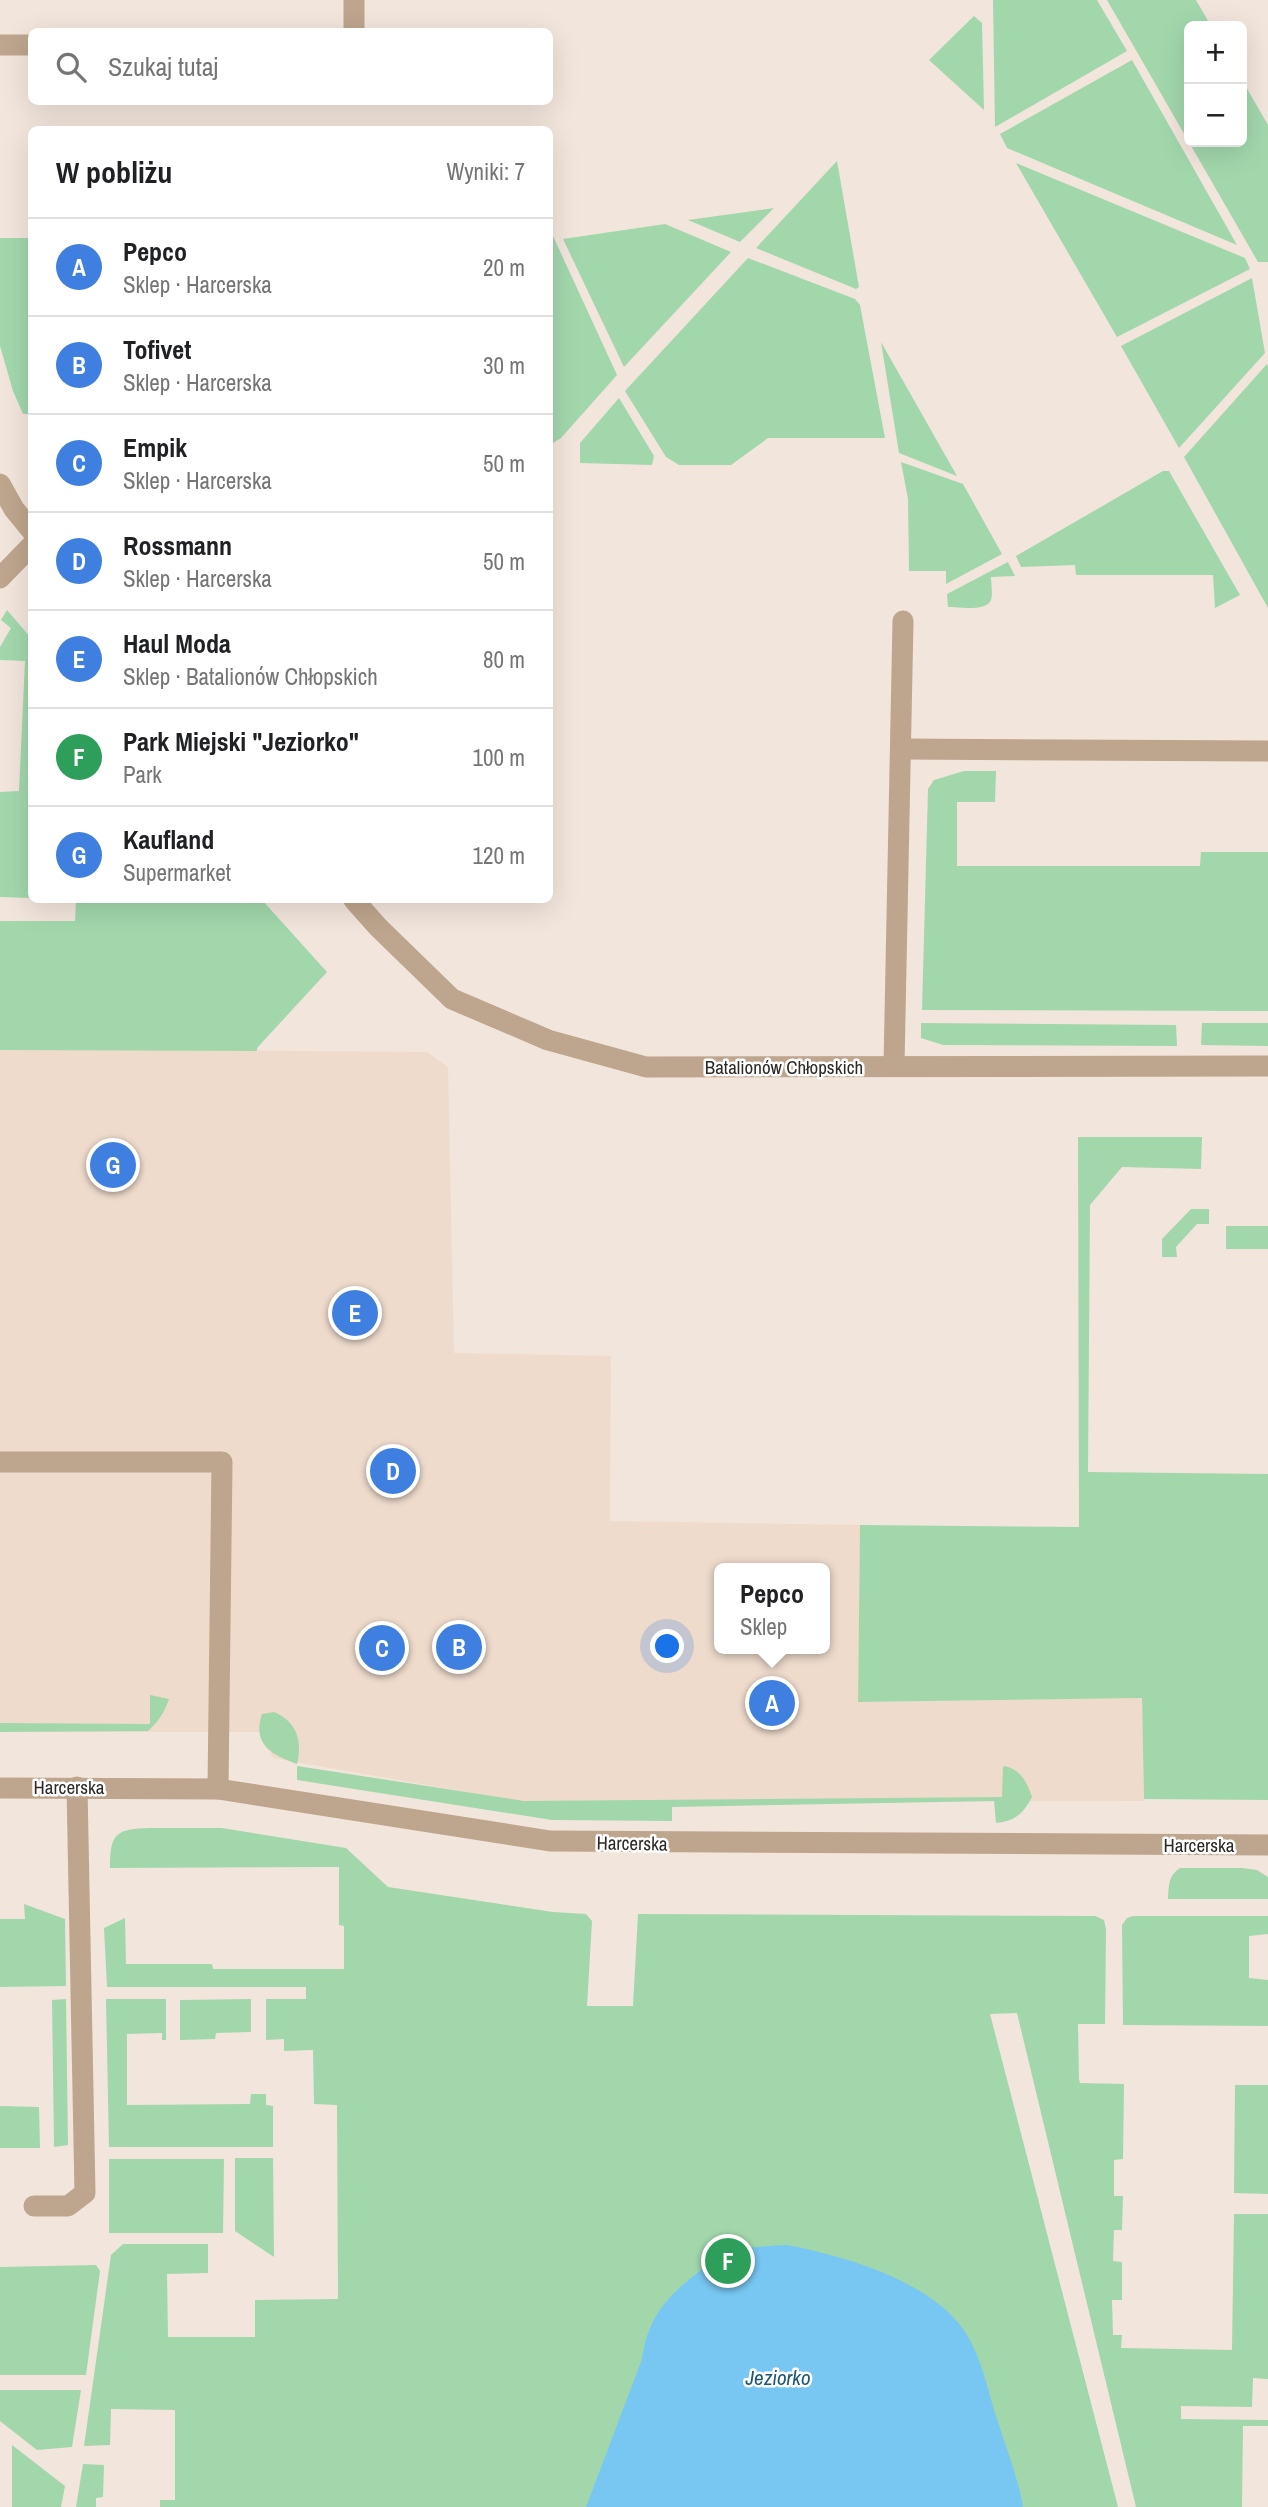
<!DOCTYPE html>
<html lang="pl">
<head>
<meta charset="utf-8">
<style>
	:root { --surface:#fff; --page:#f6f6f6; --text:#202124; --muted:#757577; --line:#e0e0e0; --accent:#1e8662 }
	body { margin:0; font-family:"Archivo Narrow",sans-serif; background:var(--page); color:var(--text) }
	.controls { position:absolute; right:21px; top:21px; display:grid; overflow:hidden; border-radius:10px; box-shadow:0 7px 28px #0002 }
	.controls button { width:63px; height:63px; display:grid; place-items:center; padding:0; border:0; border-bottom:2px solid var(--line); background:var(--surface); color:var(--text); font:35px sans-serif }
	.you { position:absolute; left:668px; top:1647px; width:24px; height:24px; margin:-18px; border:5px solid #fff; border-radius:50%; background:#1a73e8; box-shadow:0 0 0 10px #1a73e833 }
	.badge { display:grid; place-items:center; width:46px; height:46px; border-radius:50%; background:var(--accent); color:#fff; font-size:23px; font-weight:700 }
	.pin { position:absolute; translate:-50% -50%; border:4px solid #fff; box-shadow:0 2px 7px #0006 }
	.popup { position:absolute; left:714px; top:1563px; width:116px; height:91px; box-sizing:border-box; display:grid; place-content:center; border-radius:10px; background:var(--surface); filter:drop-shadow(0 2px 5px #0005); font-size:23px; white-space:nowrap; color:var(--muted) }
	.popup b { font-size:26px; color:var(--text) }
	.popup::after { content:''; position:absolute; left:50%; top:100%; margin-left:-14px; border:14px solid transparent; border-top-color:var(--surface) }
	.list { margin:0; padding:0; list-style:none }
	h2 { display:flex; justify-content:space-between; align-items:center; height:91px; margin:0; padding:0 28px; font-size:30px }
	h2 small { font-size:23px; font-weight:400; color:var(--muted) }
	.list li { display:grid; grid-template-columns:46px 1fr auto; gap:21px; align-items:center; box-sizing:border-box; height:98px; padding:0 28px; border-top:2px solid var(--line) }
	.list b { display:block; font-size:26px; white-space:nowrap }
	.list p { margin:0; font-size:23px; white-space:nowrap; color:var(--muted) }
	.list em { font-size:23px; font-style:normal; color:var(--muted) }
	.icon { flex:none; width:38px; height:38px; fill:none; stroke:currentColor; stroke-width:2; stroke-linecap:round; stroke-linejoin:round }
	.map { position:relative; flex:none; width:1268px; height:2507px; overflow:hidden }
	.search { position:absolute; background:var(--surface); box-shadow:0 7px 28px #0002; left:28px; top:28px; width:525px; height:77px; display:flex; align-items:center; gap:18px; box-sizing:border-box; padding:0 24px; border-radius:10px; color:var(--muted); font-size:26px }
	.panel { position:absolute; background:var(--surface); box-shadow:0 7px 28px #0002; left:28px; top:126px; width:525px; height:777px; border-radius:10px }
	.map>svg:first-child { display:block }
</style>
</head>
<body>
<div class="map">
<svg width="1268" height="2507" viewBox="0 0 1268 2507">
	<rect width="100%" height="100%" fill="#f2e5dc"/>
	<!-- built -->
	<path fill="#eedbcc" fill-rule="evenodd" d="M 0,1049 L 427,1052 L 448,1067 L 454,1353 L 611,1356 L 610,1521 L 860,1525 L 858,1702 L 1142,1698 L 1144,1801 L 524,1802 L 273,1758 L 261,1732 L 0,1732 ZM 720,1568 L 824,1568 L 824,1649 L 720,1649 Z"/>
	<!-- green -->
	<g fill="#a2d7ac">
		<polygon points="993,0 1097,0 1127,51 995,127"/>
		<polygon points="1107,0 1196,0 1211,26 1189,26 1189,142 1242,142 1242,80 1268,125 1268,262 1258,262"/>
		<polygon points="974,16 982,23 984,110 929,60"/>
		<polygon points="1132,60 1237,245 1007,148 1000,134"/>
		<polygon points="837,161 859,287 856,289 756,248"/>
		<polygon points="1016,163 1245,258 1250,269 1117,337"/>
		<polygon points="774,208 740,242 688,220"/>
		<polygon points="665,224 731,252 624,367 563,239"/>
		<polygon points="550,236 553,236 617,375 561,438 550,445"/>
		<polygon points="0,238 31,238 31,414 23,414 13,391 0,346"/>
		<polygon points="748,258 855,299 860,305 885,438 768,438 731,465 679,465 666,457 625,391"/>
		<polygon points="1252,278 1265,353 1179,448 1121,346"/>
		<polygon points="881,342 957,476 899,453"/>
		<polygon points="1267,364 1268,367 1268,608 1184,457"/>
		<polygon points="619,398 654,456 652,465 580,463 580,443"/>
		<polygon points="901,462 963,484 1002,554 946,584 946,571 909,571 908,499"/>
		<polygon points="1163,471 1169,471 1240,595 1215,608 1213,575 1076,575 1075,565 1021,567 1016,556"/>
		<path d="M 1008,562 L 1015,576 L 991,577 C 991,583 993,594 991,600 C 986,612 958,607 948,607 L 947,594 Z"/>
		<polygon points="7,610 31,638 31,898 0,897 0,792 19,791 25,661 0,660 0,647 11,628 1,620"/>
		<polygon points="964,771 996,771 995,802 957,802 957,866 1200,866 1201,852 1268,852 1268,1011 922,1010 928,789 934,780"/>
		<polygon points="76,900 262,900 327,972 257,1048 257,1051 0,1050 0,921 75,921"/>
		<polygon points="921,1023 1176,1025 1177,1046 943,1045 921,1038"/>
		<polygon points="1202,1023 1268,1023 1268,1046 1201,1045"/>
		<polygon points="1078,1137 1202,1137 1201,1169 1122,1167 1090,1205 1088,1472 1268,1474 1268,1800 1144,1799 1142,1698 858,1702 860,1525 1079,1527"/>
		<polygon points="1191,1209 1209,1209 1209,1224 1197,1224 1176,1247 1177,1257 1162,1257 1162,1239"/>
		<rect x="1226" y="1226" width="42" height="23"/>
		<path d="M 150,1695 L 169,1699 C 164,1713 159,1721 148,1731 L 0,1732 L 0,1723 L 150,1724 Z"/>
		<path d="M 274,1712 C 296,1721 303,1741 297,1764 C 271,1755 252,1744 262,1714 Z"/>
		<path d="M 297,1766 L 524,1801 L 1002,1797 L 1003,1767 L 1005,1766 C 1021,1770 1027,1782 1032,1797 C 1023,1814 1015,1821 996,1823 L 994,1801 L 672,1807 L 672,1821 L 552,1820 L 297,1780 Z"/>
		<path d="M 150,1828 L 222,1828 L 346,1848 L 388,1887 L 553,1912 L 586,1914 L 592,1921 L 587,2006 L 633,2006 L 638,1914 L 1095,1916 L 1104,1920 L 1106,1929 L 1105,2024 L 1078,2024 L 1079,2079 L 1080,2083 L 1124,2084 L 1123,2159 L 1114,2160 L 1114,2196 L 1123,2196 L 1122,2230 L 1114,2230 L 1113,2261 L 1122,2262 L 1122,2300 L 1112,2300 L 1113,2335 L 1122,2335 L 1121,2348 L 1232,2350 L 1234,2214 L 1268,2214 L 1268,2379 L 1253,2378 L 1252,2407 L 1181,2406 L 1181,2419 L 1268,2420 L 1268,2426 L 1243,2426 L 1242,2507 L 1136,2507 L 1017,2013 L 990,2014 L 1118,2507 L 160,2507 L 160,2500 L 175,2500 L 175,2410 L 111,2409 L 110,2445 L 84,2446 L 111,2255 L 123,2244 L 208,2244 L 208,2273 L 167,2274 L 168,2337 L 255,2337 L 255,2300 L 338,2299 L 337,2105 L 314,2104 L 313,2050 L 284,2051 L 284,2039 L 266,2040 L 266,1999 L 306,1999 L 306,1987 L 107,1987 L 104,1928 L 125,1918 L 126,1964 L 212,1964 L 213,1969 L 344,1969 L 344,1926 L 339,1925 L 339,1867 L 110,1868 C 110,1833 116,1829 150,1828 Z"/>
		<path d="M 1180,1868 L 1242,1868 L 1257,1870 L 1268,1877 L 1268,1899 L 1168,1899 C 1169,1885 1168,1876 1180,1868 Z"/>
		<polygon points="24,1904 65,1919 66,1986 0,1987 0,1919 25,1919"/>
		<polygon points="1133,1916 1268,1916 1268,1934 1249,1936 1249,1978 1268,1980 1268,2026 1123,2025 1122,1925 1127,1918"/>
		<polygon points="66,1999 68,2145 54,2147 52,2000"/>
		<polygon points="106,1999 166,1999 166,2040 162,2040 162,2033 127,2034 127,2105 250,2104 251,2094 266,2094 266,2105 273,2106 273,2147 109,2147"/>
		<polygon points="251,1999 251,2032 216,2033 215,2039 180,2040 180,2000"/>
		<polygon points="1235,2085 1268,2085 1268,2194 1234,2193"/>
		<polygon points="0,2106 39,2107 40,2148 0,2148"/>
		<polygon points="235,2158 273,2158 274,2257 235,2231"/>
		<polygon points="109,2159 224,2159 223,2233 109,2233"/>
		<polygon points="96,2265 100,2271 86,2375 0,2375 0,2267"/>
		<polygon points="0,2390 81,2390 72,2447 37,2450 0,2421"/>
		<polygon points="12,2445 65,2486 61,2507 12,2507"/>
		<polygon points="83,2464 104,2465 103,2497 96,2498 96,2507 76,2507"/>
	</g>
	<!-- water -->
	<path fill="#78c7f3" d="M 787,2245 C 844,2256 928,2280 963,2329 C 981,2354 988,2391 997,2419 C 1006,2448 1018,2477 1023,2507 L 586,2507 L 642,2359 C 648,2317 667,2296 700,2271 C 707,2265 714,2258 722,2255 C 743,2247 765,2246 787,2245 Z"/>
	<g fill="none" stroke-linecap="round" stroke-linejoin="round">
		<!-- service -->
		<g stroke="#bea58d" stroke-width="21">
			<polyline points="0,578 32,545"/>
			<polyline points="0,1462 222,1462 218,1789"/>
		</g>
		<!-- minor -->
		<g stroke="#bea58d" stroke-width="21">
			<polyline points="354,32 354,0"/>
			<polyline points="0,45 32,45"/>
			<polyline points="0,484 14,509 32,531"/>
			<polyline points="901,749 1268,751"/>
			<polyline points="354,900 378,927 452,999 548,1040 646,1067 1268,1066"/>
			<polyline points="894,1065 903,621"/>
			<polyline points="0,1788 218,1789 550,1841 1268,1845"/>
			<polyline points="34,2206 68,2206 85,2193 77,1787"/>
		</g>
	</g>
	<g text-anchor="middle" dominant-baseline="central" stroke-width="5" stroke-linejoin="round" paint-order="stroke">
		<!-- street labels -->
		<g font-size="19" fill="#2e2926" stroke="#fff">
			<text x="784" y="1067">Batalionów Chłopskich</text>
			<text x="69" y="1787">Harcerska</text>
			<text transform="translate(632 1843) rotate(1)">Harcerska</text>
			<text x="1199" y="1845">Harcerska</text>
		</g>
		<!-- water labels -->
		<g font-size="21" font-style="italic" fill="#1c5976" stroke="#fff">
			<text x="778" y="2377">Jeziorko</text>
		</g>
	</g>
</svg>
<div class="controls">
<button>+</button>
<button>−</button>
</div>
<div class="you"></div>
<div class="pin badge" style="left:772px;top:1703px;background:#3f7fe0">A</div>
<div class="popup"><b>Pepco</b>Sklep</div>
<div class="pin badge" style="left:459px;top:1647px;background:#3f7fe0">B</div>
<div class="pin badge" style="left:382px;top:1648px;background:#3f7fe0">C</div>
<div class="pin badge" style="left:393px;top:1471px;background:#3f7fe0">D</div>
<div class="pin badge" style="left:355px;top:1313px;background:#3f7fe0">E</div>
<div class="pin badge" style="left:728px;top:2261px;background:#2e9e5b">F</div>
<div class="pin badge" style="left:113px;top:1165px;background:#3f7fe0">G</div>
<div class="search"><svg class="icon" aria-label="search" viewBox="0 0 24 24"><circle cx="10" cy="10" r="6"/><path d="M15 15l6 6"/></svg>Szukaj tutaj</div>
<section class="panel">
<h2>W pobliżu<small>Wyniki: 7</small></h2>
<ul class="list">
<li><span class="badge" style="background:#3f7fe0">A</span><div><b>Pepco</b><p>Sklep · Harcerska</p></div><em>20 m</em></li>
<li><span class="badge" style="background:#3f7fe0">B</span><div><b>Tofivet</b><p>Sklep · Harcerska</p></div><em>30 m</em></li>
<li><span class="badge" style="background:#3f7fe0">C</span><div><b>Empik</b><p>Sklep · Harcerska</p></div><em>50 m</em></li>
<li><span class="badge" style="background:#3f7fe0">D</span><div><b>Rossmann</b><p>Sklep · Harcerska</p></div><em>50 m</em></li>
<li><span class="badge" style="background:#3f7fe0">E</span><div><b>Haul Moda</b><p>Sklep · Batalionów Chłopskich</p></div><em>80 m</em></li>
<li><span class="badge" style="background:#2e9e5b">F</span><div><b>Park Miejski &quot;Jeziorko&quot;</b><p>Park</p></div><em>100 m</em></li>
<li><span class="badge" style="background:#3f7fe0">G</span><div><b>Kaufland</b><p>Supermarket</p></div><em>120 m</em></li>
</ul>
</section>
</div>
</body>
</html>
